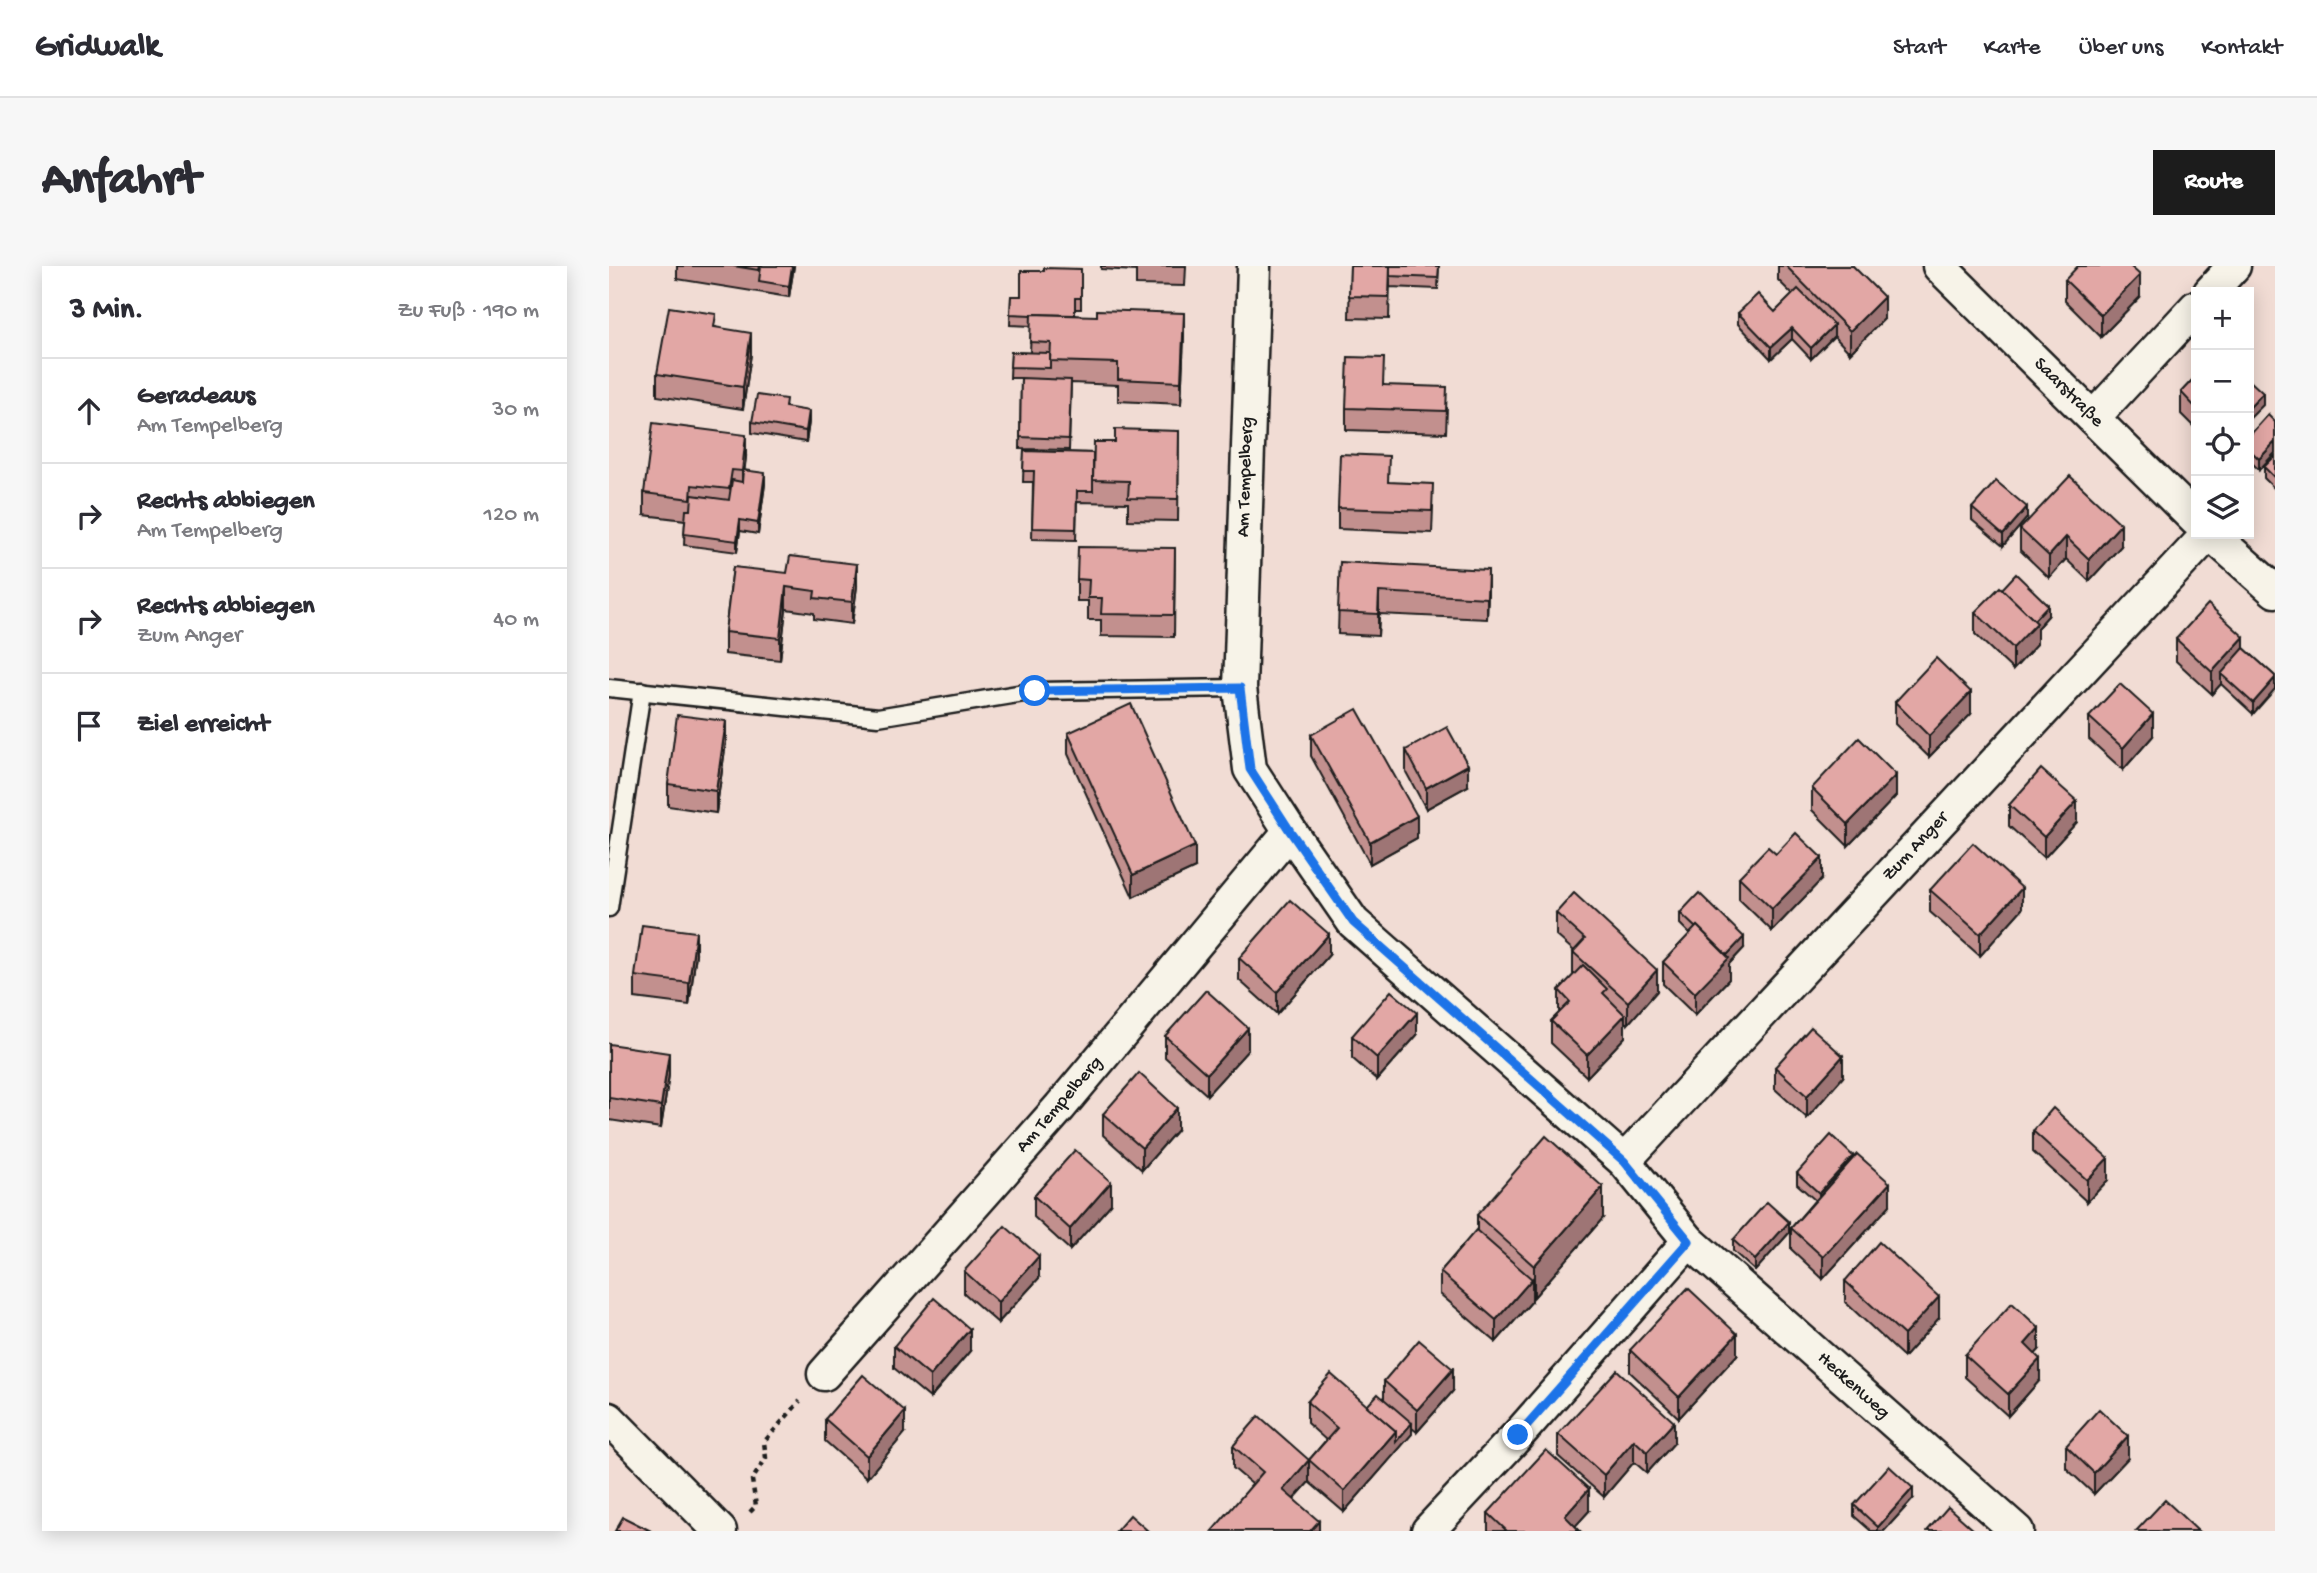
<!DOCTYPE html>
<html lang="de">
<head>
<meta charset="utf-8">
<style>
	:root { --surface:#fff; --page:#f7f7f7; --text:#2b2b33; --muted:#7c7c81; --line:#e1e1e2; --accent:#1c1c1c }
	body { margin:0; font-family:"Gochi Hand",sans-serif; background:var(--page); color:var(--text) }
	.controls { position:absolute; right:21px; top:21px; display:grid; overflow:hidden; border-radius:0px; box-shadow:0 4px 18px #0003 }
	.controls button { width:63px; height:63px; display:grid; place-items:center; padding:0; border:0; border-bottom:2px solid var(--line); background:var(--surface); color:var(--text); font:35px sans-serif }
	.stop { position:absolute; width:21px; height:21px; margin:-16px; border:5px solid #1a73e8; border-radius:50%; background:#fff }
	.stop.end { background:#1a73e8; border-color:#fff; box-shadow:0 2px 7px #0008 }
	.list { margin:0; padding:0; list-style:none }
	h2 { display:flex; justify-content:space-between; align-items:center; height:91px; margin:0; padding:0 28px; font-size:30px }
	h2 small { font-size:23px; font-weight:400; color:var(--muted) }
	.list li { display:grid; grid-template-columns:46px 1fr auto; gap:21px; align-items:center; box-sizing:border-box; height:105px; padding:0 28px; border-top:2px solid var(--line) }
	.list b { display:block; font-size:26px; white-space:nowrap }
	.list p { margin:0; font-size:23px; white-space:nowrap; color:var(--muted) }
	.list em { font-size:23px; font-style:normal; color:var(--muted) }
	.icon { flex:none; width:38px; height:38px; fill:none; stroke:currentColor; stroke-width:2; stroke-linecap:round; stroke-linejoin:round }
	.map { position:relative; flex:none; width:1666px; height:1265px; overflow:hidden; border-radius:0px }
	header { display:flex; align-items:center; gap:42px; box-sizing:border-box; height:98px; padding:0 35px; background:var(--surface); border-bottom:2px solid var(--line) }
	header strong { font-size:33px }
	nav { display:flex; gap:38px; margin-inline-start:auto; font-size:24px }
	.intro { display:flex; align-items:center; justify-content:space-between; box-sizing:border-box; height:168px; padding:0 42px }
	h1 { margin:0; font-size:49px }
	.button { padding:18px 32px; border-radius:0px; background:var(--accent); color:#fff; font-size:24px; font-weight:700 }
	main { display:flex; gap:42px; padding:0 42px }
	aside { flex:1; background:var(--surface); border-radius:0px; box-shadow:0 4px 18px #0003 }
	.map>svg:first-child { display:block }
</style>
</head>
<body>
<header>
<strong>Gridwalk</strong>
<nav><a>Start</a><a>Karte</a><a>Über uns</a><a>Kontakt</a></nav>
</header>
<div class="intro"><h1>Anfahrt</h1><a class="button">Route</a></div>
<main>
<aside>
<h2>3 Min.<small>Zu Fuß · 190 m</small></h2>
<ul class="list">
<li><svg class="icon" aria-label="ahead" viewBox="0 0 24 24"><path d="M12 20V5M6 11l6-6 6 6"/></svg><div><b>Geradeaus</b><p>Am Tempelberg</p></div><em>30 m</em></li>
<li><svg class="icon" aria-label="right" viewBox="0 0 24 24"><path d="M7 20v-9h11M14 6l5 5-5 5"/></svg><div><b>Rechts abbiegen</b><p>Am Tempelberg</p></div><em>120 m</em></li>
<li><svg class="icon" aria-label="right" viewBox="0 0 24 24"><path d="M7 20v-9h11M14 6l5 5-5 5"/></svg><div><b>Rechts abbiegen</b><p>Zum Anger</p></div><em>40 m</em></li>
<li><svg class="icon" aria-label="arrive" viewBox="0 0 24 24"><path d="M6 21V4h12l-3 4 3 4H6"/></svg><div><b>Ziel erreicht</b></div></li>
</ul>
</aside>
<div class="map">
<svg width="1666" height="1265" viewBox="0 0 1666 1265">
	<rect width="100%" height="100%" fill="#f1dcd4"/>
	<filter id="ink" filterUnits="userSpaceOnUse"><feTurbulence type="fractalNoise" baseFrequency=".0143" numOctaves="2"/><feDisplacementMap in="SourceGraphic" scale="14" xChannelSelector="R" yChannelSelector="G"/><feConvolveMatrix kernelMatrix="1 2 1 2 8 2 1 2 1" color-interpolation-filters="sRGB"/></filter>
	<g filter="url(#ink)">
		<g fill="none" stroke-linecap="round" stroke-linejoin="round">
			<!-- lane casing -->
			<g stroke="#1c1c1c" stroke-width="21">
				<g id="lane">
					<polyline points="0,422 269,451 427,425 631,422"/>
					<polyline points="0,642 33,425"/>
				</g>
			</g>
			<!-- street casing -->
			<g stroke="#1c1c1c" stroke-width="37">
				<g id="street">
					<polyline points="645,0 631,422 641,503 681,565 744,656 1015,895 1080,975 1408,1265"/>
					<polyline points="1330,0 1587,254"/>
					<polyline points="1601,26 1625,0"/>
					<polyline points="1484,152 1587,41"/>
					<polyline points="1602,268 1666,325"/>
					<polyline points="1015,895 1599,268"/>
					<polyline points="215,1108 451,841 681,565"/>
					<polyline points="0,1153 111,1265"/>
					<polyline points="819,1265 909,1169 1080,975"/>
				</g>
			</g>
			<!-- path -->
			<polyline stroke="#1c1c1c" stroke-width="4.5" stroke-dasharray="5 5" stroke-linecap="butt" points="141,1246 147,1240 143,1214 157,1192 155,1176 191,1135"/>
			<!-- lane -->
			<use href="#lane" stroke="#f7f3e8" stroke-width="16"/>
			<!-- street -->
			<use href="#street" stroke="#f7f3e8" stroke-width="32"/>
		</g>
		<!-- wall -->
		<g fill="#c2908e" stroke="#1c1c1c" stroke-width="2">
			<polygon points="68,0 185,0 180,31 68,13"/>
			<polygon points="492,0 577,0 576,20 527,19 527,5 492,3"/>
			<polygon points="741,0 830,0 829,23 781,21 781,12 780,53 740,52"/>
			<polygon points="1169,0 1244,0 1275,53 1241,87 1225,70 1202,93 1183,73 1162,93 1129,58 1129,47 1166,46 1184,29 1169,14"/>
			<polygon points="472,3 472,43 466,43 466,49 575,69 572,138 509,135 509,119 462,117 460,184 411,183 412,112 401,112 402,86 421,87 422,60 401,59 402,30 412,30 435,5"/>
			<polygon points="1456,14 1531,31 1492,71 1456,35"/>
			<polygon points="107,61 142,88 134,143 48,130 48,108"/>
			<polygon points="1587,110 1587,163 1572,148 1572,126"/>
			<polygon points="775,119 838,142 837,167 737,164 737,142"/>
			<polygon points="177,141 200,156 197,176 143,167 143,156"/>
			<polygon points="1659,149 1650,204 1640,194 1640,170"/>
			<polygon points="570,165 569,255 519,254 519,237 468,236 467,274 423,273 424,216 414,216 415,185 484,187 506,176"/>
			<polygon points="1666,190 1666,223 1655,212 1655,201"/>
			<polygon points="137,191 135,204 156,218 149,268 131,265 128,286 75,279 76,254 35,249 35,227"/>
			<polygon points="779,216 824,240 823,267 729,263 729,242"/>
			<polygon points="1363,242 1418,252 1394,280 1363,254"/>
			<polygon points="1411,263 1512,280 1480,315 1457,293 1440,312 1411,284"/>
			<polygon points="566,282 565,371 492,370 492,354 479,354 479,335 468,335 468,313"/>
			<polygon points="731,296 879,325 878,353 770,348 769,370 729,368"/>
			<polygon points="124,301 248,320 243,358 205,353 205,347 177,343 171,394 116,388 116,366"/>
			<polygon points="1366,346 1439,350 1428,362 1428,378 1404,404 1366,368"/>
			<polygon points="1567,373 1635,382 1666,410 1644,448 1612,418 1603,428 1567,395"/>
			<polygon points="1286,436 1362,448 1320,491 1286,458"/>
			<polygon points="1480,451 1544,470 1514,504 1480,473"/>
			<polygon points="459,467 586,602 524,631 459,488"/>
			<polygon points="702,469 808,572 761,598 702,490"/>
			<polygon points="117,476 107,547 59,540 59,518"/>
			<polygon points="797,484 859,520 817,543 797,506"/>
			<polygon points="1203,522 1287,530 1239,580 1203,544"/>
			<polygon points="1400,539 1468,556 1435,592 1400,560"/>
			<polygon points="1167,588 1213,613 1163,665 1130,633 1130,611"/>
			<polygon points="1321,624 1413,643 1371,690 1321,646"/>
			<polygon points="947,647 1048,725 1019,758 1016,756 1016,771 978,811 942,777 942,755 950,747 950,724 965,709 964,708 964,686 965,685 947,669"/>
			<polygon points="1071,647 1135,682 1120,698 1120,713 1086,749 1054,718 1054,696 1081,668 1071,658"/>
			<polygon points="87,688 80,739 26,732 26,710"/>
			<polygon points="720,689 668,748 630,714 630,692"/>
			<polygon points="808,769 768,814 743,792 743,770"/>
			<polygon points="556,770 639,784 598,829 556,791"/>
			<polygon points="0,778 60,809 52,862 0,854"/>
			<polygon points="1166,801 1234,811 1198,852 1166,823"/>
			<polygon points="494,848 568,864 533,904 494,869"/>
			<polygon points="1424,865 1499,914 1478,936 1424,886"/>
			<polygon points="1244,893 1281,939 1214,1013 1182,983 1182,962 1206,934 1188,918 1188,907"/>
			<polygon points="425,930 502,938 461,984 425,951"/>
			<polygon points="868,949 994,952 925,1031 923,1029 923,1035 887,1076 831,1028 831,1006 868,965"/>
			<polygon points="1180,967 1146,1005 1124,985 1124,974"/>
			<polygon points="355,1005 430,1012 389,1057 355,1027"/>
			<polygon points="1236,1015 1330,1052 1295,1091 1236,1036"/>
			<polygon points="285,1080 361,1085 321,1132 285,1102"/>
			<polygon points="1021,1084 1128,1089 1070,1152 1021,1106"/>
			<polygon points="1430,1084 1426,1088 1431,1114 1399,1150 1356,1111 1356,1089"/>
			<polygon points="775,1115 844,1125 808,1166 803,1162 803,1168 735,1246 700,1216 700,1194 717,1174 698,1157 698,1136 758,1140 775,1133"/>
			<polygon points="216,1153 296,1167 258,1212 216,1175"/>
			<polygon points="949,1168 1065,1177 1038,1207 1025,1196 995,1231 949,1190"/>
			<polygon points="624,1180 700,1216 685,1233 710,1265 643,1218 624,1202"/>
			<polygon points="1457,1180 1519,1192 1485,1228 1457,1202"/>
			<polygon points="1304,1233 1275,1265 1262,1265 1245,1250 1245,1239"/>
			<polygon points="980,1245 966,1260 971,1265 879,1265 879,1247"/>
		</g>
		<!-- shaded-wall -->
		<g fill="#9e7574" stroke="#1c1c1c" stroke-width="2">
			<polygon points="183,0 185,0 180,31 180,20"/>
			<polygon points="1531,9 1531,31 1492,71 1492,49"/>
			<polygon points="1275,31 1275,53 1241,87 1241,65"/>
			<polygon points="575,47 575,69 572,138 572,116"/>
			<polygon points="1225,59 1225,70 1202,93 1202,82"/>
			<polygon points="1183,62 1183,73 1162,93 1162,81"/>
			<polygon points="142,67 142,88 134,143 134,121"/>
			<polygon points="1654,127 1654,139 1640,153 1640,142"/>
			<polygon points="200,145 200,156 197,176 197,165"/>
			<polygon points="137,169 137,191 133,227 133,205"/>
			<polygon points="1666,176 1666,187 1650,204 1650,193"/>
			<polygon points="156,207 156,218 149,268 149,257"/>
			<polygon points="1418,241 1418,252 1394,280 1394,269"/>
			<polygon points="131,254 131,265 128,286 128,275"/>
			<polygon points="1512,258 1512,280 1480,315 1480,293"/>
			<polygon points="1457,271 1457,293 1440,312 1440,290"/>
			<polygon points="248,298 248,320 243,358 243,336"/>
			<polygon points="879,304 879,325 878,353 878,332"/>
			<polygon points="177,321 177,343 171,394 171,372"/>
			<polygon points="770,326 770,348 769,370 769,348"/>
			<polygon points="1439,339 1439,350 1428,362 1428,378 1404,404 1404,382 1420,359"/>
			<polygon points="1635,371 1635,393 1612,408 1612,418 1603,428 1603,406"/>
			<polygon points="1666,412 1666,423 1644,448 1644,437"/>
			<polygon points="1362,426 1362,448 1320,491 1320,470"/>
			<polygon points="1544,448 1544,470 1514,504 1514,482"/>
			<polygon points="117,455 117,476 107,547 107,525"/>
			<polygon points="859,499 859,520 817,543 817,522"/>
			<polygon points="1287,509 1287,530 1239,580 1239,558"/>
			<polygon points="1468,535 1468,556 1435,592 1435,571"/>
			<polygon points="808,550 808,572 761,598 761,576"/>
			<polygon points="586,580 586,602 524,631 524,609"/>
			<polygon points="1213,592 1213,613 1163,665 1163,643"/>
			<polygon points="1413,622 1413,643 1371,690 1371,668"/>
			<polygon points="87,666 87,688 80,739 80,717"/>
			<polygon points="720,668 720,689 668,748 668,726"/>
			<polygon points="1135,671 1135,682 1120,698 1120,713 1086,749 1086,727 1117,690"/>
			<polygon points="1048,704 1048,725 1019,758 1019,736"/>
			<polygon points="808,747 808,769 768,814 768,792"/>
			<polygon points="1016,749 1016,771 978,811 978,789"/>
			<polygon points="639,762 639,784 598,829 598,808"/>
			<polygon points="60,787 60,809 52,862 52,840"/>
			<polygon points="1234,790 1234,811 1198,852 1198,830"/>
			<polygon points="568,842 568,864 533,904 533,882"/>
			<polygon points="1244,890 1244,901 1210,938 1210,927"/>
			<polygon points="1499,892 1499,914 1478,936 1478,914"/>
			<polygon points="502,916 502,938 461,984 461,963"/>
			<polygon points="1281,917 1281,939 1214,1013 1214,991"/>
			<polygon points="994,921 994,952 925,1031 925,1000"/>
			<polygon points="1180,956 1180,967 1146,1005 1146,994"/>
			<polygon points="430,990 430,1012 389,1057 389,1036"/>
			<polygon points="923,1013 923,1035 887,1076 887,1054"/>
			<polygon points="1330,1031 1330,1052 1295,1091 1295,1069"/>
			<polygon points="1430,1062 1430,1084 1416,1100 1416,1078"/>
			<polygon points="361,1063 361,1085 321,1132 321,1110"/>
			<polygon points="1128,1068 1128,1089 1070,1152 1070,1131"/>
			<polygon points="1431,1093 1431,1114 1399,1150 1399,1128"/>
			<polygon points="844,1103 844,1125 808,1166 808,1144"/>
			<polygon points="296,1145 296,1167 258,1212 258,1190"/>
			<polygon points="1065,1156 1065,1177 1038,1207 1038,1186"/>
			<polygon points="803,1157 803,1168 735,1246 735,1225 787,1165"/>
			<polygon points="1519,1170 1519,1192 1485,1228 1485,1207"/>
			<polygon points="1025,1174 1025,1196 995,1231 995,1209"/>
			<polygon points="700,1194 700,1216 674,1245 674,1224"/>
			<polygon points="1304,1222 1304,1233 1275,1265 1269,1265 1269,1261"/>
			<polygon points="980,1223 980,1245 962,1265 956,1250"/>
			<polygon points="710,1255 710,1265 701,1265"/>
		</g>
		<!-- building -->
		<g fill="#e2a7a5" stroke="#1c1c1c" stroke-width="2">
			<polygon points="124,0 151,0 150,4"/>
			<polygon points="152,0 183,0 180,20 150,15"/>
			<polygon points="741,0 781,0 780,31 740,30"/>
			<polygon points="781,0 830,0 829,12 781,10"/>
			<polygon points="1177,0 1244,0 1275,31 1241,65"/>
			<polygon points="1469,0 1521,0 1531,9 1492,49 1456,14"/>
			<polygon points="435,2 472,3 472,32 466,32 466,49 422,48 422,49 401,48 402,30 412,30 412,5 435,5"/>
			<polygon points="1189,23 1225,59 1202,82 1183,62 1162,81 1129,47 1149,28 1166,46"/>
			<polygon points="60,41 107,48 105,61 142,67 134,121 48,108"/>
			<polygon points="488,44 575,47 572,116 509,113 509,97 441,95 442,77 421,76 422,48 488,50"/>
			<polygon points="402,86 441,87 441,102 401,101"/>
			<polygon points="739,91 775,92 774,119 838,121 837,145 737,142"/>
			<polygon points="1587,110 1587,142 1572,126"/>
			<polygon points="412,112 462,114 460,173 411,171"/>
			<polygon points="1640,114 1654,127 1640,142"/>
			<polygon points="148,129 177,133 176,141 200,145 197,165 143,156"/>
			<polygon points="1659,149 1666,156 1666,176 1650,193 1640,183 1640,170"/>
			<polygon points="44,157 137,169 133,205 123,204 120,223 83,219 82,233 35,227"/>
			<polygon points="506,163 570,165 569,233 519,232 520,215 484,214 485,176 506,176"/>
			<polygon points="415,185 484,187 484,225 468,225 467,263 423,262 425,205 414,205"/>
			<polygon points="731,188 780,190 779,216 824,218 823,245 729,242"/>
			<polygon points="1666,190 1666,212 1655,201"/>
			<polygon points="134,204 156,207 149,257 131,254 128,275 75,268 77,244 82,244 83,229 120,234 123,214 133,216"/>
			<polygon points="1461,210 1512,258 1480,293 1457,271 1440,290 1411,263"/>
			<polygon points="1387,215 1418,241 1394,269 1363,242"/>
			<polygon points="469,281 566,282 565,349 492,348 493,332 479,332 480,314 468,313"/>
			<polygon points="181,290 248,298 243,336 205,332 206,325 177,321 171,372 116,366 124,301 178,307"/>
			<polygon points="731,296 879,304 878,332 770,326 769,348 729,346"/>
			<polygon points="1407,308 1439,339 1425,354 1393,323"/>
			<polygon points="1391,321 1428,357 1404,382 1366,346"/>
			<polygon points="1599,338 1635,371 1603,406 1567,373"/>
			<polygon points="1635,382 1666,410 1666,412 1644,437 1612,408"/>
			<polygon points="1327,392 1362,426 1320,470 1286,436"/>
			<polygon points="1511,418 1544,448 1514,482 1480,451"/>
			<polygon points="522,438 586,580 524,609 459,467"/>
			<polygon points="748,443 808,550 761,576 702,469"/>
			<polygon points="68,449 117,455 107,525 59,518"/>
			<polygon points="838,461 859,499 817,522 797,484"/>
			<polygon points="1250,472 1287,509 1239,558 1203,522"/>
			<polygon points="1432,503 1468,535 1435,571 1400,539"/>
			<polygon points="1187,567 1213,592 1163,643 1130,611 1159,581 1167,588"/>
			<polygon points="1364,577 1413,622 1371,668 1321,624"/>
			<polygon points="965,627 1048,704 1019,736 964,686 976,673 947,647"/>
			<polygon points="1090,627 1135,671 1118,689 1088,660 1087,662 1071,647"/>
			<polygon points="681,634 720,668 668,726 630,692"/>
			<polygon points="33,659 87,666 80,717 26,710"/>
			<polygon points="1088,660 1120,692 1086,727 1054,696"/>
			<polygon points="974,699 998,723 994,727 1016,749 978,789 942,755 961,736 950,724"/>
			<polygon points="597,724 639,762 598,808 556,770"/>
			<polygon points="782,725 808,747 768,792 743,770"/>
			<polygon points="1202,761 1234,790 1198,830 1166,801"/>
			<polygon points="0,778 60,787 52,840 0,832"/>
			<polygon points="530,807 568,842 533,882 494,848"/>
			<polygon points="1444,842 1499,892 1478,914 1424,865"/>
			<polygon points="1222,869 1244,890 1210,927 1188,907"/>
			<polygon points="937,870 994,921 925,1000 868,949"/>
			<polygon points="466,884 502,916 461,963 425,930"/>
			<polygon points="1248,888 1281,917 1214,991 1182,962"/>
			<polygon points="1158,936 1180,956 1146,994 1124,974"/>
			<polygon points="396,960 430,990 389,1036 355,1005"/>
			<polygon points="867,964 923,1013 887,1054 831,1006"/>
			<polygon points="1270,976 1330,1031 1295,1069 1236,1015"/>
			<polygon points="1079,1022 1128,1068 1070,1131 1021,1084"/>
			<polygon points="325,1032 361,1063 321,1110 285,1080"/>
			<polygon points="1403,1037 1430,1062 1416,1078 1431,1093 1399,1128 1356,1089"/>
			<polygon points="810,1074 844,1103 808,1144 775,1115"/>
			<polygon points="1008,1104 1065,1156 1038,1186 1025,1174 995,1209 949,1168"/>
			<polygon points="722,1108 787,1165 735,1225 700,1194 728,1162 698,1136"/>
			<polygon points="254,1109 296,1145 258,1190 216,1153"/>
			<polygon points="769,1128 803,1157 787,1176 787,1165 758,1140"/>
			<polygon points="1490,1143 1519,1170 1485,1207 1457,1180"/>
			<polygon points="650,1150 700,1194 674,1224 710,1255 701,1265 603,1265 654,1206 624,1180"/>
			<polygon points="937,1184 980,1223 956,1250 971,1265 898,1265 879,1247"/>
			<polygon points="1280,1200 1304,1222 1269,1261 1245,1239"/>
			<polygon points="1556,1234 1589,1265 1527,1265"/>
			<polygon points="1339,1241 1366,1265 1318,1265"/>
			<polygon points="521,1249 539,1265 507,1265"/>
			<polygon points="14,1251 42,1265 6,1265"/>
		</g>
	</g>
	<g fill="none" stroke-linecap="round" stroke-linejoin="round" filter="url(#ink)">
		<!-- route -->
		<polyline stroke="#1a73e8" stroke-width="9" points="426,425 631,422 641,503 681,565 744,656 1015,895 1080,975 909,1169"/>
	</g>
	<g text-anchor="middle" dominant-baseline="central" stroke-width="6" stroke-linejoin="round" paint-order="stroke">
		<!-- street labels -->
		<g font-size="19" fill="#1c1c1c" stroke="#f7f3e8">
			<text transform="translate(1459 127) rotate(45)">Saarstraße</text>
			<text transform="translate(637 211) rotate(-88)">Am Tempelberg</text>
			<text transform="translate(1307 581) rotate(-47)">Zum Anger</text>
			<text transform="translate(451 839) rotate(-49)">Am Tempelberg</text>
			<text transform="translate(1244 1120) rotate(42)">Heckenweg</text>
		</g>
	</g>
</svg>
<div class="controls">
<button>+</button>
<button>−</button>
<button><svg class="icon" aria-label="locate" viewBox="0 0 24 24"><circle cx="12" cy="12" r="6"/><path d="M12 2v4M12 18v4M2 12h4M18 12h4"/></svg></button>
<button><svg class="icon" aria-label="layers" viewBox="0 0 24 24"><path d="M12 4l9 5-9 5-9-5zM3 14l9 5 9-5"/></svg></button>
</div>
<div class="stop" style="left:426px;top:425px"></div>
<div class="stop end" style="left:909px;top:1169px"></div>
</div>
</main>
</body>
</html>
